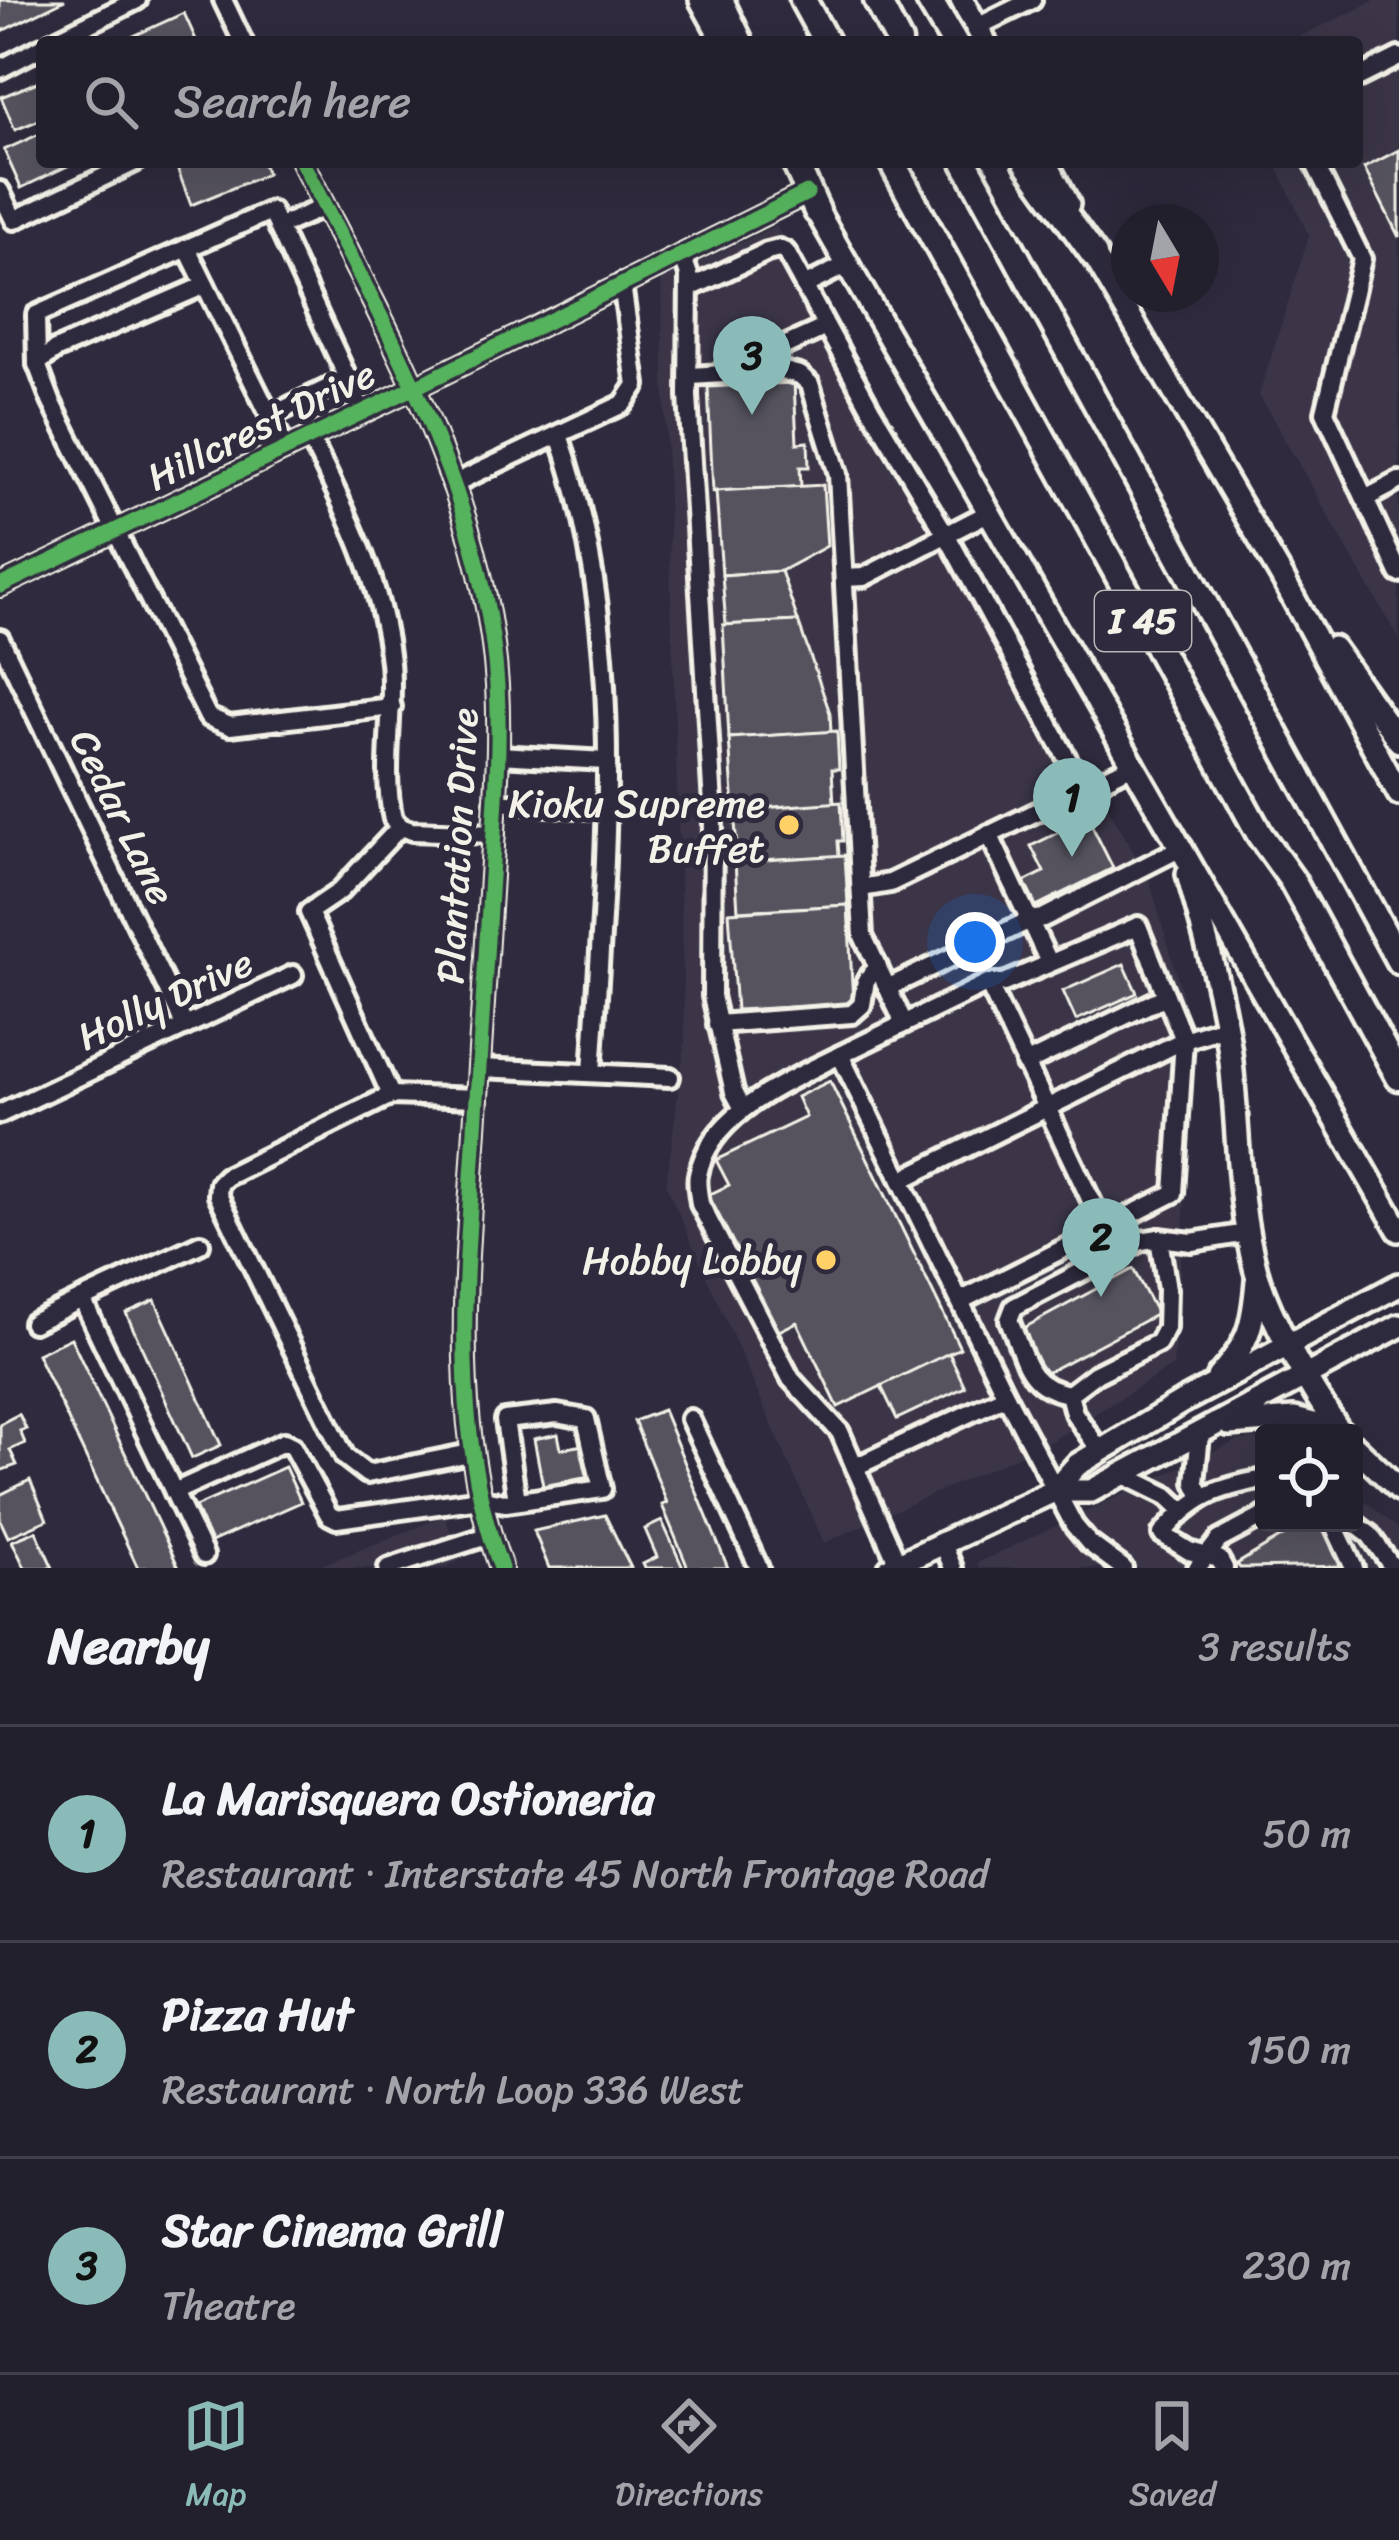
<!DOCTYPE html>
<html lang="en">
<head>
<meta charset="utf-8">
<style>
	:root { --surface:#23202e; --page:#2f2d3a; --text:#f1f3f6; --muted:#a3a3aa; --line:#403e4a; --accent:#8bbbb9 }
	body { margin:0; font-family:Sriracha,sans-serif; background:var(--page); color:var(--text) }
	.controls { position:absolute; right:36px; bottom:36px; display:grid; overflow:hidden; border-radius:12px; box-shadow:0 12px 48px #0002 }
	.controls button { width:108px; height:108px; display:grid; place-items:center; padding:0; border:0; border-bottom:3px solid var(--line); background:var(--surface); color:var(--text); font:60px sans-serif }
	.compass { position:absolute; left:1111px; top:204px; width:108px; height:108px; border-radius:50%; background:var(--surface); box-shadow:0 12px 48px #0002; rotate:170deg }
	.you { position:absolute; left:975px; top:942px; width:42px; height:42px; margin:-30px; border:9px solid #fff; border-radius:50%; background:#1a73e8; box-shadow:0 0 0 18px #1a73e833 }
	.badge { display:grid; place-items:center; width:78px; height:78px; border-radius:50%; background:var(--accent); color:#111; font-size:39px; font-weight:700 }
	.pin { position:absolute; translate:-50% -99px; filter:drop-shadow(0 3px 6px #0008) }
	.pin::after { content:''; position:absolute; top:63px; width:42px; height:36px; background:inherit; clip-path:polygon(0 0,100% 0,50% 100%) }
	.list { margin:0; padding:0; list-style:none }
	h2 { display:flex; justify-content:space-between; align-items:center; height:156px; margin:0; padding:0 48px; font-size:51px }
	h2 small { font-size:39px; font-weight:400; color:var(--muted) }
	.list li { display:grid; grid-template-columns:78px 1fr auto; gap:36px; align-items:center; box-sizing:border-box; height:216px; padding:0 48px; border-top:3px solid var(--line) }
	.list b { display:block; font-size:45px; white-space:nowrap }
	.list p { margin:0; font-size:39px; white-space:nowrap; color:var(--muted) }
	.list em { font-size:39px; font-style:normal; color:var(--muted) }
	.icon { flex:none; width:66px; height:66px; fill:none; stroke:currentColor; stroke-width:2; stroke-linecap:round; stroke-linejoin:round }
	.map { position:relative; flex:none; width:1399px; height:1568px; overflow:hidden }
	.search { position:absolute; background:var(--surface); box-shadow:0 12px 48px #0002; left:36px; right:36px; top:36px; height:132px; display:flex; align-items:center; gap:30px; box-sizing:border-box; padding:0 42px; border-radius:12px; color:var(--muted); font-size:45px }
	.sheet { height:804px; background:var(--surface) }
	nav { display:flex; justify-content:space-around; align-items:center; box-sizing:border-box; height:168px; border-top:3px solid var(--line); background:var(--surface); font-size:33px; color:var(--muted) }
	nav a { display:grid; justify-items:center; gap:6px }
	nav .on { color:var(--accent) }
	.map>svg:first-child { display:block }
</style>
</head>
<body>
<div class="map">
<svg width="1399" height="1568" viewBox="0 0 1399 1568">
	<rect width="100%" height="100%" fill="#2f2a3d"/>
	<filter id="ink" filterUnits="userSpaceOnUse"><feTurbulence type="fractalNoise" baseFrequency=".00833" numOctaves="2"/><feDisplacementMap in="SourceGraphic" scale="24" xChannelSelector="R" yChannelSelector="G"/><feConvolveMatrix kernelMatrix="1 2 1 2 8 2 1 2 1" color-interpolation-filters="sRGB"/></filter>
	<g filter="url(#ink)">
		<!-- built -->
		<g fill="#3b3647">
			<polygon points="1376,0 1399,0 1399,639 1259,395 1309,236 1275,162 1357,162 1357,42 1288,42"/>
			<polygon points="776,226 1149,879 1182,992 1193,1092 1173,1366 1053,1440 824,1543 666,1185 685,1041 661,279"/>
			<polygon points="1264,1439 1264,1523 1354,1523 1354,1492 1399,1529 1399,1568 979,1568 977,1563 1238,1440"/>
			<polygon points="445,1516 460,1560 445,1568 314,1568"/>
		</g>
		<!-- building -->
		<g fill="#56525f" stroke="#f4f1e8" stroke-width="3">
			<polygon points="0,0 65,0 0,32"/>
			<polygon points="184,13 197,42 128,42 127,39"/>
			<polygon points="42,80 42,119 15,130 1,97"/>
			<polygon points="42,133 42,162 76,162 21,188 4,150"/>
			<polygon points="1399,150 1399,237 1364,168"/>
			<polygon points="193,162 262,162 267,174 191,205 177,168"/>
			<polygon points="794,383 797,443 808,442 809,467 800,467 801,487 713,492 708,387"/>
			<polygon points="823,485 827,546 781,571 722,575 716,491"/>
			<polygon points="781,571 798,621 726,625 722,575"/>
			<polygon points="798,621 830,713 831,732 729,738 723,625"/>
			<polygon points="837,731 839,769 832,769 834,804 734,810 729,738"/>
			<polygon points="841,802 843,841 838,841 839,856 738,861 734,810"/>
			<polygon points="1088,818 1113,868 1036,906 1024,882 1044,872 1031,846"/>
			<polygon points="845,855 848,905 738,911 735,862"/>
			<polygon points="848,905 853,1004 736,1010 729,912"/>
			<polygon points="1124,964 1137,993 1076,1020 1063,991"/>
			<polygon points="830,1081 960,1348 838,1407 797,1322 771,1335 704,1197 729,1185 716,1160 806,1117 797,1097"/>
			<polygon points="1133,1269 1157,1314 1044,1374 1020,1330"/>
			<polygon points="155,1300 221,1445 192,1458 126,1313"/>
			<polygon points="71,1338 179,1568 138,1568 37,1354"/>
			<polygon points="949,1353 965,1387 897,1419 881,1386"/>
			<polygon points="663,1410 728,1568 688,1568 662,1505 667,1503 634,1421"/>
			<polygon points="19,1414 26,1429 20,1431 25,1443 10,1450 17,1465 0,1471 0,1424"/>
			<polygon points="558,1434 561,1449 583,1445 589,1477 543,1486 534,1439"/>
			<polygon points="285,1467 301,1502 211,1542 195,1507"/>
			<polygon points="30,1480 47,1520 8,1537 0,1520 0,1495"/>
			<polygon points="605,1515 631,1568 549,1568 534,1531"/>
			<polygon points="662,1521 683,1568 645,1568 643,1564 657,1557 645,1529"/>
			<polygon points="1304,1523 1323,1523 1350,1566 1240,1568 1237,1564"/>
			<polygon points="36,1531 53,1568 25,1568 12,1541"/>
		</g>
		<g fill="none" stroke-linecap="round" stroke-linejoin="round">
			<!-- minor casing -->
			<g stroke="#f4f1e8" stroke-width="26">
				<g id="minor">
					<polyline points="223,0 243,42"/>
					<polyline points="977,27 1032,0"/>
					<polyline points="52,42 137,0"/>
					<polyline points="0,69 42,47"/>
					<polyline points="1357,78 1399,57"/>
					<path d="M 302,162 C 385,327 485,496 497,685 C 501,754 494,824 490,893 C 484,993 477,1092 471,1192 C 462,1320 456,1445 501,1568"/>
					<polyline points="1314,162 1362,259 1325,412 1399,573"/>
					<polyline points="0,191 14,220 135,162"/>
					<polyline points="278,227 324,207"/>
					<polyline points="187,248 286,449"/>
					<polyline points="682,255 689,275 688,396 713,805 712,996 734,1092 742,1107"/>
					<polyline points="205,285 55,350 37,364 51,401 208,717 230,726 392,707"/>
					<polyline points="804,286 848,264"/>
					<polyline points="690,288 767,252 779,249 786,252 871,409 951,543 1083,788"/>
					<polyline points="767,355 776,369 800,375 810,384 838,474 863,936 904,1023"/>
					<polyline points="37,364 36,315 271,211 363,412"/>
					<polyline points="691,376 723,374 826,327"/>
					<polyline points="270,416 347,379"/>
					<path d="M 559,435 C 630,639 605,863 592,1073"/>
					<path d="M 310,438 C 346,511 381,579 390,662 C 395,713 381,770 393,819 L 400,827 L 412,831 L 494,834"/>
					<polyline points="453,484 623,404 636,385 622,284"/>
					<polyline points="1365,499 1399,481"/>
					<polyline points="844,578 864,577 990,512"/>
					<polyline points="0,586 432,379 807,193"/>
					<polyline points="0,639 185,1026"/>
					<polyline points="498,755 606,761"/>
					<polyline points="495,802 607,810"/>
					<polyline points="989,834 1049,962"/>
					<polyline points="861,888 890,883 1135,764"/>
					<polyline points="988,983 1105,1230"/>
					<polyline points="887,988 1030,920 1043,918 1183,847"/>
					<polyline points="717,1024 852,1014 862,1005 866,980 878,967"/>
					<path d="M 840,1055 C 790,1081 710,1112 698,1175 C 696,1184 699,1195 700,1204 L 791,1379 L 840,1432 L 855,1467"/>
					<polyline points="1025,1064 1166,996"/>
					<polyline points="479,1068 670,1077"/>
					<polyline points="391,1095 309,912 340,891 400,827"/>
					<polyline points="0,1114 293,975"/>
					<polyline points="901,1180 1184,1040 1225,1027"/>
					<polyline points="200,1244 82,1299 204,1555"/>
					<polyline points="960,1301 1174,1193 1184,1040 1138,926 1004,983 988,983 840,1055 1006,1396"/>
					<polyline points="33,1323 82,1299"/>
					<path d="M 1069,1394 C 1025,1387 1025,1357 1009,1320 L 1014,1307 L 1141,1241 L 1159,1238"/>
					<polyline points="690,1419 759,1568"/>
					<polyline points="1200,1435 1195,1482 1202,1497"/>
					<polyline points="1101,1452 1074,1413 1069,1394 1094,1375 1158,1343 1166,1328 1167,1289 1159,1238 1192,1242 1247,1233"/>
					<polyline points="470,1453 367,1474 345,1457 218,1195 219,1184 226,1177 391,1095 477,1098"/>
					<polyline points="1122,1474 1167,1496 1182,1510"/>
					<polyline points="174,1492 284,1442 292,1446 329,1515 337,1519 480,1499 506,1503 602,1489 586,1419 557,1414 505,1420 517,1501"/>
					<polyline points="1333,1523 1354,1568"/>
					<polyline points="1354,1523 1370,1535 1393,1568"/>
					<polyline points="943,1544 953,1568"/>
					<polyline points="898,1564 855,1467 1006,1396 1074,1525 1089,1543 1123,1568"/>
					<polyline points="388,1568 490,1535"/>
					<polyline points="1197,1568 1219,1540 1264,1516"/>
					<path d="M 1224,1568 L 1219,1559 L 1189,1551 L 1162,1534 C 1194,1496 1216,1488 1264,1479"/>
				</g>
			</g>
			<!-- major casing -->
			<g stroke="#f4f1e8" stroke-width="30">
				<g id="major">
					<polyline points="701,0 724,42"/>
					<polyline points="962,0 985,42"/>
					<polyline points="1046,162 1068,204"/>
					<polyline points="810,199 1399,1230"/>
					<polyline points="1087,243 1282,577 1399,794"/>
					<polyline points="1333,648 1399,741"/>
					<path d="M 1188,874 C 1204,933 1222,992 1230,1053 C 1239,1125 1236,1200 1256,1271 C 1270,1320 1311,1390 1341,1433"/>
					<path d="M 1218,1377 C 1249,1343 1253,1327 1257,1281"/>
					<polyline points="1229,1424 1294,1419 1339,1431"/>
					<polyline points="1354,1446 1399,1489"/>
					<polyline points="1054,1491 1091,1491 1399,1326"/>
					<polyline points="890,1568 1054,1491 1077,1465 1182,1402 1399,1285"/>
				</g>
			</g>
			<!-- highway casing -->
			<g stroke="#f4f1e8" stroke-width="33">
				<g id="highway">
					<polyline points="720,0 740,42"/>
					<polyline points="803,0 826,42"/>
					<polyline points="877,0 899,42"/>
					<polyline points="929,0 954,42"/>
					<polyline points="795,162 817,211"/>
					<polyline points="892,162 1260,835 1292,880 1399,1077"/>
					<polyline points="965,162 1399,961"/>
					<polyline points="1027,162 1094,255"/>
				</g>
			</g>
			<!-- minor -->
			<use href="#minor" stroke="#2f2a3d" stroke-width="16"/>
			<!-- major -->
			<use href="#major" stroke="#2f2a3d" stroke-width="21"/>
			<!-- highway -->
			<use href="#highway" stroke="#2f2a3d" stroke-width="24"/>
			<!-- cycleway casing -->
			<g stroke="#2f2a3d" stroke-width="22">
				<g id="cycleway">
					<path d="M 302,162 C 385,327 485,496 497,685 C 501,754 494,824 490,893 C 484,993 477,1092 471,1192 C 462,1320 456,1445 501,1568"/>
					<polyline points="0,586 432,379 807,193"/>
				</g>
			</g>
			<!-- cycleway -->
			<use href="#cycleway" stroke="#56b35d" stroke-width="15"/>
		</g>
	</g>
	<!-- markers -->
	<g fill="#ffd166" stroke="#2f2a3d" stroke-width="4.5">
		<circle cx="789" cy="825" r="12"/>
		<circle cx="826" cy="1260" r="12"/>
	</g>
	<g text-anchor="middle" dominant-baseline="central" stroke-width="10" stroke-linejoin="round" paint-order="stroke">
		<!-- shield labels -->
		<rect fill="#2f2a3d" stroke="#b9b5b5" stroke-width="3" x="1095" y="591" width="96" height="60" rx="9"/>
		<g font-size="36" font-weight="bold" fill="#f4f1e8">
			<text x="1143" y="621">I 45</text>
		</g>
		<!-- street labels -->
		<g font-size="39" fill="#f4f1e8" stroke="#2f2a3d">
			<text transform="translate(261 425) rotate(-26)">Hillcrest Drive</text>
			<text transform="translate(123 817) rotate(64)">Cedar Lane</text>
			<text transform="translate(457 846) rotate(-87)">Plantation Drive</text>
			<text transform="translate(165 999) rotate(-25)">Holly Drive</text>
		</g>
		<!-- poi labels -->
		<g font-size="39" fill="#f4f1e8" stroke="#2f2a3d" text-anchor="end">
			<text x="765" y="803">Kioku Supreme<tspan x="765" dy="45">Buffet</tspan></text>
			<text x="802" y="1260">Hobby Lobby</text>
		</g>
	</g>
</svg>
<div class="controls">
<button><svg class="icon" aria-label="locate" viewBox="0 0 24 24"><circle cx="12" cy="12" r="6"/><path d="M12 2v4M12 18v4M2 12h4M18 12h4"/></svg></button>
</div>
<svg class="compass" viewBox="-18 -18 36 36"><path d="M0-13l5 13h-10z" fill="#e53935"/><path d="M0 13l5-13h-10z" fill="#a3a3aa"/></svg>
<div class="you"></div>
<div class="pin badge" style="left:1072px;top:857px">1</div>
<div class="pin badge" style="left:1101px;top:1297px">2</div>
<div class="pin badge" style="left:752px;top:415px">3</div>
<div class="search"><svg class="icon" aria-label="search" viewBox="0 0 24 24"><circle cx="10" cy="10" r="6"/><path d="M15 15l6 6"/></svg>Search here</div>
</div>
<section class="sheet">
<h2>Nearby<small>3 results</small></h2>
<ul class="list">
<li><span class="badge">1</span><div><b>La Marisquera Ostioneria</b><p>Restaurant · Interstate 45 North Frontage Road</p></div><em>50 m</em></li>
<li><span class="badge">2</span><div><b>Pizza Hut</b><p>Restaurant · North Loop 336 West</p></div><em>150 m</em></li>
<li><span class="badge">3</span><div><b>Star Cinema Grill</b><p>Theatre</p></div><em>230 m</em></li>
</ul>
</section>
<nav>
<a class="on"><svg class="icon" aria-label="map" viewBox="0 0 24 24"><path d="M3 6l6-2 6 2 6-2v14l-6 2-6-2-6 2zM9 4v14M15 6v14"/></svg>Map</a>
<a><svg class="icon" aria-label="directions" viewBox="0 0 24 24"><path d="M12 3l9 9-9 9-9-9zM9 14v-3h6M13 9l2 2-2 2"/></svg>Directions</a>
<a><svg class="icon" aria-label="saved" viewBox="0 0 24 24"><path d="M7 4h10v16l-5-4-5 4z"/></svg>Saved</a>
</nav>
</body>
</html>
